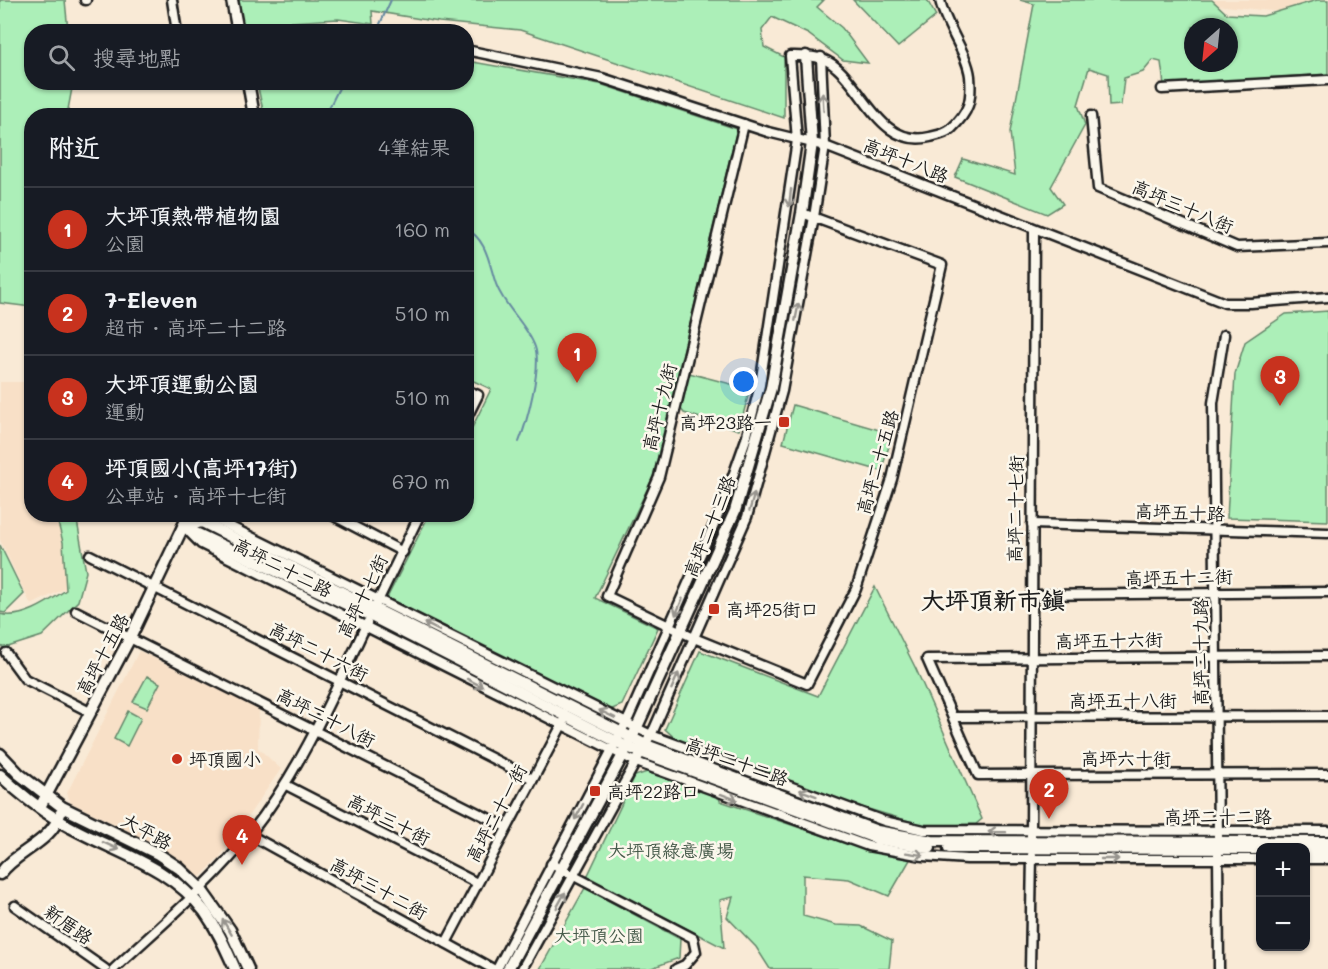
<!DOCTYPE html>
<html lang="zh-TW">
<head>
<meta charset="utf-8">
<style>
	:root { --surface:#171b24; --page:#20242c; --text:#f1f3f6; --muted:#9ea1a6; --line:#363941; --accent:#c8321e }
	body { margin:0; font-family:Mali,"LXGW WenKai TC",sans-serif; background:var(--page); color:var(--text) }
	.controls { position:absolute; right:18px; bottom:18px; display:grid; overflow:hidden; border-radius:12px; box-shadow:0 2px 4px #0004 }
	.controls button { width:54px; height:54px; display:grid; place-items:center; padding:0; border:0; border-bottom:2px solid var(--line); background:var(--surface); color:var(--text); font:30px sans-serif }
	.compass { position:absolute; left:1184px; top:18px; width:54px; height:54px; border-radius:50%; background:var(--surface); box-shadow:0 2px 4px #0004; rotate:207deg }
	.you { position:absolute; left:744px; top:382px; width:21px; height:21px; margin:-15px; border:4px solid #fff; border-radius:50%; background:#1a73e8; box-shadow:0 0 0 9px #1a73e833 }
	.badge { display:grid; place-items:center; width:39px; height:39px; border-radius:50%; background:var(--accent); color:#fff; font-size:20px; font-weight:700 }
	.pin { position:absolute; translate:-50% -50px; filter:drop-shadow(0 2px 3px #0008) }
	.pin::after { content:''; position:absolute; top:32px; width:21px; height:18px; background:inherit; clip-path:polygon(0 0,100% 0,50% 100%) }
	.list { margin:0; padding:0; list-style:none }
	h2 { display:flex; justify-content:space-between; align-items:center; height:78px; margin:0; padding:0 24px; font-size:26px }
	h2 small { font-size:20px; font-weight:400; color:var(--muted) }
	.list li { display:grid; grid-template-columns:39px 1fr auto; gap:18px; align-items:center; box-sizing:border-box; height:84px; padding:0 24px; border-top:2px solid var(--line) }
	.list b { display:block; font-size:22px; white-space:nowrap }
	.list p { margin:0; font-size:20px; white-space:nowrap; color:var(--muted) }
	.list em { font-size:20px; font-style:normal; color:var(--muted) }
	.icon { flex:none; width:33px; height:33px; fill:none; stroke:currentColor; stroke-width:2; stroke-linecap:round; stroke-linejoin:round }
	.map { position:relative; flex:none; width:1328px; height:969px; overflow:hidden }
	.search { position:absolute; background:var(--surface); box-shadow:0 2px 4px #0004; left:24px; top:24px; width:450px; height:66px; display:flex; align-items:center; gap:15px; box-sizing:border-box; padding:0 21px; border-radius:24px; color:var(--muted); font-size:22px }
	.panel { position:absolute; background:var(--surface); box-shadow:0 2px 4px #0004; left:24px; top:108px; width:450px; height:414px; border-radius:24px }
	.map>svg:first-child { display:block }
</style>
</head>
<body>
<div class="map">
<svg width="1328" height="969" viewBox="0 0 1328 969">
	<rect width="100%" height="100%" fill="#f9ead6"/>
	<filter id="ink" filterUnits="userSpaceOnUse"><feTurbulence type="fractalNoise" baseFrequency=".0167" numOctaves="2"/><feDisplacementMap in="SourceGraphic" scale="12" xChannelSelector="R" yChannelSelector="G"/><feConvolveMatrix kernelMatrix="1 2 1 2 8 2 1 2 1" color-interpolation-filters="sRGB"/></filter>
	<g filter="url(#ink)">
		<!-- built -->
		<g fill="#f8e0c7">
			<polygon points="1168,0 1328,0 1328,17 1169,0"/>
			<polygon points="0,382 31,382 32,514 56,515 64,531 68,587 31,605 0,540"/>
			<polygon points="139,651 259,709 258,748 281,769 219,858 200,877 121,827 71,803 67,793"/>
		</g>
		<!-- green -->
		<g fill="#acefb8" stroke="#64866a" stroke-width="1.5" fill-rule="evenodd">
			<polygon points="0,0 65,0 68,31 32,32 32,82 73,83 67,115 32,116 31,307 0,303"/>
			<polygon points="238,0 824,0 817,7 842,28 868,63 843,60 808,34 772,17 762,30 764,47 784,57 784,118 520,30 439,22 372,11 373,24 338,19 290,22 244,31"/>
			<polygon points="853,0 927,0 936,16 898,47"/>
			<path d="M 1020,0 L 1212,0 L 1227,14 L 1263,16 L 1317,0 L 1328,0 L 1328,74 L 1164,85 L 1161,62 L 1153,60 L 1143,72 L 1124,78 L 1121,105 L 1109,106 L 1108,74 L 1089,68 L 1078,105 L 1085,125 L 1051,187 L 1063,204 L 1047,214 L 955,177 L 963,159 L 1015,175 L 1010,132 L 1034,4 ZM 1193,27 L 1229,27 L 1229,63 L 1193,63 Z"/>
			<polygon points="467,61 600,84 737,129 653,477 595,598 658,628 622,705 610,710 387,598 429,515 466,514 467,438 491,389 467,378 466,116 264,115 257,83 466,82"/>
			<polygon points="1328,311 1328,521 1227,518 1235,374 1245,342 1286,314"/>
			<polygon points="689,373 750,389 739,430 684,413 681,409"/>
			<polygon points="793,405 893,434 881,471 783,443"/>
			<path d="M 56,515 L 76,515 L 86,572 L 78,601 L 42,636 L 5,648 L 0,646 L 0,614 C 22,620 48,602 66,590 L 63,542 Z"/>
			<polygon points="0,545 24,594 5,613 0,612"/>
			<polygon points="875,587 916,669 982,819 976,824 926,826 858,806 712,755 678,741 665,729 700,651 818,696"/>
			<polygon points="147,676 160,683 147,708 133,702"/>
			<polygon points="128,711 141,718 127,746 114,739"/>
			<polygon points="647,772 719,796 720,801 857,847 911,858 889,896 849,879 803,875 803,916 836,925 861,926 892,941 889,969 770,969 756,947 727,917 733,897 720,900 724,948 587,877 635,776"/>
			<polygon points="585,888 680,939 679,958 649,969 540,969"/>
		</g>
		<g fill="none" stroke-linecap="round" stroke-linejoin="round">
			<!-- stream -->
			<g stroke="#668aa0" stroke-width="2">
				<polyline points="380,24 391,0"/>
				<polyline points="325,116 342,82"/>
				<path d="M 466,229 C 487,239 489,264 496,284 C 504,307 527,324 535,347 C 542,367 527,422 519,442"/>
			</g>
			<!-- minor casing -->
			<g stroke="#1c1c1c" stroke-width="13">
				<g id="minor">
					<polyline points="85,0 86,0"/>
					<polyline points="172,0 177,32"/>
					<polyline points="288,32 352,32"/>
					<polyline points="466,50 602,78 768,132 825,146 1225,303 1251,303 1328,297"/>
					<polyline points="1162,89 1328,80"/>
					<polyline points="1091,116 1098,188 1237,247 1328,243"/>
					<polyline points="744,124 659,477 607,596 694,638 807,684 856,589 892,479 942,265 802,213"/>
					<polyline points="466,390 478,395 466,419"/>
					<polyline points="205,514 651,735 884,821 924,830 1328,831"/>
					<polyline points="330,514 403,552"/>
					<polyline points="1032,524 1328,533"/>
					<polyline points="186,525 199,514"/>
					<polyline points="190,533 201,544 636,762 868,846 923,856 967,859 1260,859"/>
					<polyline points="90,555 533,779"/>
					<polyline points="1031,595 1328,592"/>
					<polyline points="377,603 420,514"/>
					<polyline points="76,611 506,827"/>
					<polyline points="6,653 25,679 90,712"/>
					<polyline points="1328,656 927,659 978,775 1328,774"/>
					<polyline points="954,717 1328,716"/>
					<polyline points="286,785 477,883"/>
					<polyline points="250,835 493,969"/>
					<polyline points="1031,837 1034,229"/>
					<polyline points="1218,837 1213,403 1224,335"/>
					<polyline points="1218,853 1219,969"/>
					<polyline points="1306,859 1328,859"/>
					<polyline points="551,864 693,938 696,952 685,965 676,969"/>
					<polyline points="15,906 105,969"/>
					<polyline points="446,943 564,721"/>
					<path d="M 114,969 C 160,926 211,884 250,834 C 300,771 333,695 367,623"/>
					<path d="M 497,969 L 629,717 L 723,504 L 746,439 L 760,385 L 797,140 L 790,56 C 807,56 823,55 837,68 C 866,93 882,148 930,137 C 938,135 945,134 951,129 C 969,112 972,101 970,76 C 967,52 945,26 940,0"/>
					<polyline points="522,969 654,729 747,517 782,391 814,217 825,146 821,57"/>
					<polyline points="1030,969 1032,855"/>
				</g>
			</g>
			<!-- tertiary casing -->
			<g stroke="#1c1c1c" stroke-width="15">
				<g id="tertiary">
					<polyline points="232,0 238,32"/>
					<polyline points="248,82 254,116"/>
					<polyline points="183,527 202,522 646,745 877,831 932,841 1328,842"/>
					<polyline points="183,527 371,616 627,747 878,839 930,848"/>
					<polyline points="0,754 19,774 62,807 158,854 179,868 200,888 230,930 248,969"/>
					<path d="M 0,775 C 17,791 38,808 58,820 C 108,851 167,862 205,912 C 218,930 226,949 235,969"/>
					<polyline points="40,807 130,638 189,514"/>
					<polyline points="949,848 1260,849"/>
					<polyline points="1306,850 1328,850"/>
					<path d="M 0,874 C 16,851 51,843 60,814"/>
					<polyline points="508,969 632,738 735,511 771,388 802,213 812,143 806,56"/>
				</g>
			</g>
			<!-- minor -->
			<use href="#minor" stroke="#fbf7ec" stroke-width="8"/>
			<!-- tertiary -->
			<use href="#tertiary" stroke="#fbf7ec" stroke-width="10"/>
		</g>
		<!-- one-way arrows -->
		<defs><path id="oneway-shaft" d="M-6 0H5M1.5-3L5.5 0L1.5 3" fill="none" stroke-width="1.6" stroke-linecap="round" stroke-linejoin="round" transform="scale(1.5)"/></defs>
		<g stroke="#97948e">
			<use href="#oneway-shaft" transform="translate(823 102) rotate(-93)"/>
			<use href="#oneway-shaft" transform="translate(790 198) rotate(97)"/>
			<use href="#oneway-shaft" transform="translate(797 312) rotate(-79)"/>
			<use href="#oneway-shaft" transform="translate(752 502) rotate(-74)"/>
			<use href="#oneway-shaft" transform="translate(679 607) rotate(113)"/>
			<use href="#oneway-shaft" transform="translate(432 627) rotate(-153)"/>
			<use href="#oneway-shaft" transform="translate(675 681) rotate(-66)"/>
			<use href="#oneway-shaft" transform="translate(475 683) rotate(27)"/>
			<use href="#oneway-shaft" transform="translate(607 714) rotate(-154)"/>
			<use href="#oneway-shaft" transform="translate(808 793) rotate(-160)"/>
			<use href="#oneway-shaft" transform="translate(729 797) rotate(20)"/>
			<use href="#oneway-shaft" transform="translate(579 812) rotate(118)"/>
			<use href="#oneway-shaft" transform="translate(997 832) rotate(-179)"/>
			<use href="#oneway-shaft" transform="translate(111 846) rotate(25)"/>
			<use href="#oneway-shaft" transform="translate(915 854) rotate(9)"/>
			<use href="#oneway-shaft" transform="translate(1110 859)"/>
			<use href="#oneway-shaft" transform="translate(561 900) rotate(-61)"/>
			<use href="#oneway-shaft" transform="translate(227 927) rotate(-121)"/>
		</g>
	</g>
	<!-- markers -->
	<g fill="#c8321e" stroke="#fbf7ec" stroke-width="2">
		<rect x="778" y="416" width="12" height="12" rx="3"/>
		<rect x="708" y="603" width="12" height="12" rx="3"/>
		<circle cx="177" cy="759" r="6"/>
		<rect x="589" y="785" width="12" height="12" rx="3"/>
	</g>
	<g text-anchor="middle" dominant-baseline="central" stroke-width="5" stroke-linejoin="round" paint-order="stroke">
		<!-- street labels -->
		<g font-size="18" fill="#1c1c1c" stroke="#fbf7ec">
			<text transform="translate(906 160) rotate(22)">高坪十八路</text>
			<text transform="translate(1183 206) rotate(23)">高坪三十八街</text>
			<text transform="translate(659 407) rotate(-76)">高坪十九街</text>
			<text transform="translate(877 462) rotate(-74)">高坪二十五路</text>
			<text transform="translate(1015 509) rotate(-89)">高坪二十七街</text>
			<text transform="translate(1180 512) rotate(2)">高坪五十路</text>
			<text transform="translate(709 526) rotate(-68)">高坪二十三路</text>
			<text transform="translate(283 567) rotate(27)">高坪二十二路</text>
			<text transform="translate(1179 577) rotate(-1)">高坪五十二街</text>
			<text transform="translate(362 596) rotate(-64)">高坪十七街</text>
			<text transform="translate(1109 640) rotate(-1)">高坪五十六街</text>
			<text transform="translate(319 651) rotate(27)">高坪二十六街</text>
			<text transform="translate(1200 652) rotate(-90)">高坪二十九路</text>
			<text transform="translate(102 654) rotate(-62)">高坪十五路</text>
			<text x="1123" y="700">高坪五十八街</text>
			<text transform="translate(326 717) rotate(27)">高坪二十八街</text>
			<text x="1126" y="758">高坪六十街</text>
			<text transform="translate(737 761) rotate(20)">高坪二十二路</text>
			<text transform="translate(496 813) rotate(-62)">高坪二十一街</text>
			<text x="1218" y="816">高坪二十二路</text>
			<text transform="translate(389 819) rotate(27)">高坪三十街</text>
			<text transform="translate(147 831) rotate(29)">大平路</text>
			<text transform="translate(379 888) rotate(29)">高坪三十二街</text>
			<text transform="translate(69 924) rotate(35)">新厝路</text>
		</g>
		<!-- poi labels -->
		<g font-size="18" fill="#1c1c1c" stroke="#fbf7ec" text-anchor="start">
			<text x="772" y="422" text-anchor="end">高坪23路一</text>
			<text x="726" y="609">高坪25街口</text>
			<text x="189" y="759">坪頂國小</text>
			<text x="607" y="791">高坪22路口</text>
		</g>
		<!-- park labels -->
		<g font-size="18" fill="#475b4b" stroke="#fbf7ec">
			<text x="671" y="850">大坪頂綠意廣場</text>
			<text x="599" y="935">大坪頂公園</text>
		</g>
		<!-- district labels -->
		<g font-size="24" font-weight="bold" fill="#1c1c1c" stroke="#fbf7ec">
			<text x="993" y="599">大坪頂新市鎮</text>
		</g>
	</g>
</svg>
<div class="controls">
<button>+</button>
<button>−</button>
</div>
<svg class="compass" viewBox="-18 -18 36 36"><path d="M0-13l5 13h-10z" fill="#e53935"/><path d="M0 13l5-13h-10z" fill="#9ea1a6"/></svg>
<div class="you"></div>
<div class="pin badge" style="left:577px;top:383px">1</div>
<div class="pin badge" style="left:1049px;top:819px">2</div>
<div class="pin badge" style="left:1280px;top:406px">3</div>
<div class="pin badge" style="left:242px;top:865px">4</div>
<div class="search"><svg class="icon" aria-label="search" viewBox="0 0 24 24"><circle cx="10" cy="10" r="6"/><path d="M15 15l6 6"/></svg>搜尋地點</div>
<section class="panel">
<h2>附近<small>4筆結果</small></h2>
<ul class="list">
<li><span class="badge">1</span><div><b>大坪頂熱帶植物園</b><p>公園</p></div><em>160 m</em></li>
<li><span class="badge">2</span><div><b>7-Eleven</b><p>超市 · 高坪二十二路</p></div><em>510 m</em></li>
<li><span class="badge">3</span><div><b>大坪頂運動公園</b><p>運動</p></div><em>510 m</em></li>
<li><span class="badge">4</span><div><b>坪頂國小(高坪17街)</b><p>公車站 · 高坪十七街</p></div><em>670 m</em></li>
</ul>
</section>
</div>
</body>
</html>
